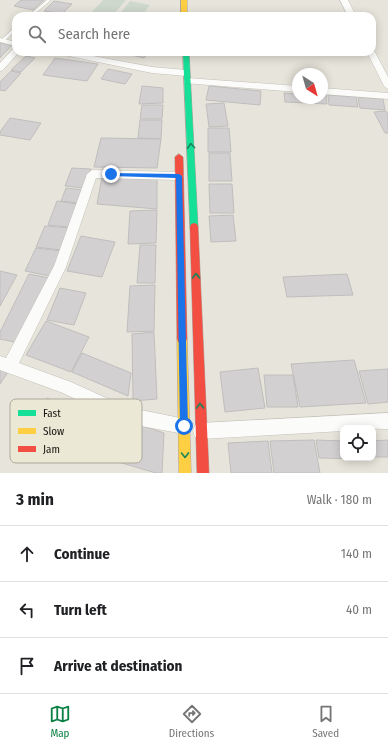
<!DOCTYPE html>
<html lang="en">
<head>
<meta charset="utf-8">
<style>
	:root { --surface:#fff; --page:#f2f2f2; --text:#202124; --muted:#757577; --line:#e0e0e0; --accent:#0b8043 }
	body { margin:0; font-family:"Fira Sans Condensed",sans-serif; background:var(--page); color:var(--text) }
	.controls { position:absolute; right:12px; bottom:12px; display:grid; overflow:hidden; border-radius:8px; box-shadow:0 2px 10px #0003 }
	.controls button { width:36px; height:36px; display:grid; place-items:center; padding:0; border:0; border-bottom:1px solid var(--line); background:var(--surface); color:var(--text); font:20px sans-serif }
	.compass { position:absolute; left:292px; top:68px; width:36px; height:36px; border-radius:50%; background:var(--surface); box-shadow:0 2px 10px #0003; rotate:143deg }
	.stop { position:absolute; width:12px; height:12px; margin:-9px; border:3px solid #1a73e8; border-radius:50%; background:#fff }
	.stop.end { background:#1a73e8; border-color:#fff; box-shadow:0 1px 4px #0008 }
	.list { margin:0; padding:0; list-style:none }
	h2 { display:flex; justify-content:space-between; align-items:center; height:52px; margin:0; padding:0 16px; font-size:17px }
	h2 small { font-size:13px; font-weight:400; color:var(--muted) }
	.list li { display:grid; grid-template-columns:26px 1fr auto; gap:12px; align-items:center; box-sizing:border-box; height:56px; padding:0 16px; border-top:1px solid var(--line) }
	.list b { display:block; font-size:15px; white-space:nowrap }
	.list em { font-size:13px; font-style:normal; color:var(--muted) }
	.icon { flex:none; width:22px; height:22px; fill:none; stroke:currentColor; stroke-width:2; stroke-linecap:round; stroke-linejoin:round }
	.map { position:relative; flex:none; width:388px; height:473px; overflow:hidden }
	.search { position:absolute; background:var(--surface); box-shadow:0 2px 10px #0003; left:12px; right:12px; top:12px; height:44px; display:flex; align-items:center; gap:10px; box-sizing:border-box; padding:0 14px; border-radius:12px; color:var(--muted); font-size:15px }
	.sheet { height:220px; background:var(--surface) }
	nav { display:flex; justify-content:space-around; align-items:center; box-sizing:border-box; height:56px; border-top:1px solid var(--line); background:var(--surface); font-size:11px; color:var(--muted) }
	nav a { display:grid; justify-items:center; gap:2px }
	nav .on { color:var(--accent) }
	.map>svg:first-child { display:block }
</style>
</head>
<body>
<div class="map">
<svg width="388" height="473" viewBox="0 0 388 473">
	<rect width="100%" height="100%" fill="#e7e4db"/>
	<!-- green -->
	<g fill="#cfd8cd">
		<polygon points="103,0 126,0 112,16 88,16"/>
		<polygon points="130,1 150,5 141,16 118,16"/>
	</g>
	<!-- building -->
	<g fill="#d3d0d2" stroke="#c0bebd">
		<polygon points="21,0 44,0 33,10 14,6"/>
		<polygon points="54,1 72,4 62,14 44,11"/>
		<polygon points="0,43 12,45 0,58"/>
		<polygon points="128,52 149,52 144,58 127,54"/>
		<polygon points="26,56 35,58 21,72 11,70"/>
		<polygon points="55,58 98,64 87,81 43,75"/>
		<polygon points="108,69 132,74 125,84 101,79"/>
		<polygon points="11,71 21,73 5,91 0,90 0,82"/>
		<polygon points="142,86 163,88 163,103 139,104"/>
		<polygon points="209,86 261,91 260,105 206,100"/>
		<polygon points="284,93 298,94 298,98 322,98 322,95 326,95 327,104 285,102"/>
		<polygon points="328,95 356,97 358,107 329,105"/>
		<polygon points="358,97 383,99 385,110 360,108"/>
		<polygon points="224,103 228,126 209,127 206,104"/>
		<polygon points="142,105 163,105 162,119 140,119"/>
		<polygon points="386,111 388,115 388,133 385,133 374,112"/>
		<polygon points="10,118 41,123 30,140 0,135 0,132"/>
		<polygon points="140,120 162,120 161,139 138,138"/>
		<polygon points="208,128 229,128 231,152 208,152"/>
		<polygon points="101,138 161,139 157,168 94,167"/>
		<polygon points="209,153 230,153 232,181 209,181"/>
		<polygon points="72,168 91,169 84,188 65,186"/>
		<polygon points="102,177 157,178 157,209 97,204"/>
		<polygon points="209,184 232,184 234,213 210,213"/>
		<polygon points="66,188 83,190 78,203 61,201"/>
		<polygon points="57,201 78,204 69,227 48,225"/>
		<polygon points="157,210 156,243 128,244 130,211"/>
		<polygon points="233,215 236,241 211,242 209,216"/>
		<polygon points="45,226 69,228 61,250 36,247"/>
		<polygon points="81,236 115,242 102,277 67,271"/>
		<polygon points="140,245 156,245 155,283 137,283"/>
		<polygon points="36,248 61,251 50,276 25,271"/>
		<polygon points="0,271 17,275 0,306"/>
		<polygon points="29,274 50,278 19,343 0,339 0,332"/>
		<polygon points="347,274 353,295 287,297 283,277"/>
		<polygon points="155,285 154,331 127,332 130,286"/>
		<polygon points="60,288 86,293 74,325 47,320"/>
		<polygon points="46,321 89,337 71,372 26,355"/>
		<polygon points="154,332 157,399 133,401 132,334"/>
		<polygon points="82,353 131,373 128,396 72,372"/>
		<polygon points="354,360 366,403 300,407 291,364"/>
		<polygon points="258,368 265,408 225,412 220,372"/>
		<polygon points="0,369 8,372 0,384"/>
		<polygon points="388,369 388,402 368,404 359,371"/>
		<polygon points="264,375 293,375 298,407 267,407"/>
		<polygon points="47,398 73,409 64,425 39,413"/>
		<polygon points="113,416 164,433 162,473 156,473 98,456"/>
		<polygon points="314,440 320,473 274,473 270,441"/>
		<polygon points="316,440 343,441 343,458 366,459 319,458"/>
		<polygon points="388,440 388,457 373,457 373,441"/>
		<polygon points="268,441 272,473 231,473 228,443"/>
	</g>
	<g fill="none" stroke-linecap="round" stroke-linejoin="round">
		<!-- lane casing -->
		<g stroke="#c2c0b8" stroke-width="1">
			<g id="lane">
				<polygon points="47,0 51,0 32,16 28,16"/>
				<polygon points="15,27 16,27 16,30 3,42 1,42 1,40"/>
			</g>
		</g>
		<!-- street casing -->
		<g stroke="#c2c0b8" stroke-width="1">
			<g id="street">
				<polygon points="340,0 348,0 356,16 348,16"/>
				<polygon points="0,38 16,42 16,46 0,42"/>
				<polygon points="13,49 16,49 16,52 19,52 3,70 0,71 0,63"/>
				<polygon points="372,50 375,52 388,77 388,89 384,86 367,52 372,52"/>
				<polygon points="55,52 72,52 152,67 186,70 190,73 186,76 152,73 59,54"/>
				<polygon points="187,78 298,86 298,92 184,83 184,79"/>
				<polygon points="322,88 388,93 388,99 322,94"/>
				<polygon points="92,170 179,172 184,176 179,180 96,178 66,267 19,363 71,382 126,407 190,420 192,426 190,432 184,434 125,423 63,393 0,370 0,356 6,358 54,266 87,174"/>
				<polygon points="388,413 388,429 343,428 343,431 201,439 195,437 193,431 195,425 201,423"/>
			</g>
		</g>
		<!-- fast casing -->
		<g stroke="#aea097" stroke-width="1">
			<polygon id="fast" points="183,52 189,52 198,227 197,230 191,230 190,227"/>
		</g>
		<!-- slow casing -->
		<g stroke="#aea097" stroke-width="1">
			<g id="slow">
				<rect x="181" y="0" width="6" height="16"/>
				<polygon points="182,333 186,334 187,338 191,473 179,473 177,338 178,334"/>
			</g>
		</g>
		<!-- jam casing -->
		<g stroke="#aea097" stroke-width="1">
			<g id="jam">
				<polygon points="179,154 183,157 187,338 186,342 182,343 178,342 177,338 175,157"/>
				<polygon points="194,223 197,224 198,227 209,473 197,473 190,227 191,224"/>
			</g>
		</g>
		<!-- lane -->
		<use href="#lane" fill="#fbfbfa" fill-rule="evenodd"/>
		<!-- street -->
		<use href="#street" fill="#fbfbfa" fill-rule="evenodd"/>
		<!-- fast -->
		<use href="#fast" fill="#16e098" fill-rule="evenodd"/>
		<!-- slow -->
		<use href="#slow" fill="#ffcf43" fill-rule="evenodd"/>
		<!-- jam -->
		<use href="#jam" fill="#f24e42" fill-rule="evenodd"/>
	</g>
	<!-- one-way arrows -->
	<defs><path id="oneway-chevron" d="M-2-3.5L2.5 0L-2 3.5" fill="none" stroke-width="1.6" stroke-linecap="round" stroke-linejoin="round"/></defs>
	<g stroke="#16855b">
		<use href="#oneway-chevron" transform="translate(191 146) rotate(-94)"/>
		<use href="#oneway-chevron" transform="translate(196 276) rotate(-92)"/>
		<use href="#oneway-chevron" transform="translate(200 406) rotate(-92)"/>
		<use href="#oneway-chevron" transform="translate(185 455) rotate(89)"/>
	</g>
	<!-- route -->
	<polygon fill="#1a73e8" points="109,173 179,174 182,176 188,426 184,430 180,426 176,178 111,176 108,174"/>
	<!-- legend -->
	<rect x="10" y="399" width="132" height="64" rx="6" fill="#ece8d6" stroke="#aca99b" stroke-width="1"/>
	<rect x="18" y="410" width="18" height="6" fill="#16e098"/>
	<rect x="18" y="428" width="18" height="6" fill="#ffcf43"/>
	<rect x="18" y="446" width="18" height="6" fill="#f24e42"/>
	<g font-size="11" fill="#171610">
		<text x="43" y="417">Fast</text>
		<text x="43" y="435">Slow</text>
		<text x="43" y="453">Jam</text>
	</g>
</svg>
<div class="controls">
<button><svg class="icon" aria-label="locate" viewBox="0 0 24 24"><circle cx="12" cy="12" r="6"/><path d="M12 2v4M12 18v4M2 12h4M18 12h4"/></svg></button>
</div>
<svg class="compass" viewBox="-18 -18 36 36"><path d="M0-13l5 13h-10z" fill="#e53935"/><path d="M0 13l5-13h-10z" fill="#757577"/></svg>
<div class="stop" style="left:184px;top:426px"></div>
<div class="stop end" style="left:111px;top:174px"></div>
<div class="search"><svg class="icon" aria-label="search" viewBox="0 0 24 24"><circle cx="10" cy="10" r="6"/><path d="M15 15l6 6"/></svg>Search here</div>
</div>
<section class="sheet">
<h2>3 min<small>Walk · 180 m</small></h2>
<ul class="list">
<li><svg class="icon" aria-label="ahead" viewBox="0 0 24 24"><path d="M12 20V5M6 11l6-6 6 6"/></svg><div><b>Continue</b></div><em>140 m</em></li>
<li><svg class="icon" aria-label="left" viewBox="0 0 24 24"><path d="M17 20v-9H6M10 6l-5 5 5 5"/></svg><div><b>Turn left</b></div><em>40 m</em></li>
<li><svg class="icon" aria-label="arrive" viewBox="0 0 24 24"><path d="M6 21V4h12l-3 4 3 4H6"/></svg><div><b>Arrive at destination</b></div></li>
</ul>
</section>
<nav>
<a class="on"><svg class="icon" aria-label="map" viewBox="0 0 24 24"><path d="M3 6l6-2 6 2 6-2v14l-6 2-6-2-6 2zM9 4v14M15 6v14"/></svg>Map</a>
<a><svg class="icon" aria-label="directions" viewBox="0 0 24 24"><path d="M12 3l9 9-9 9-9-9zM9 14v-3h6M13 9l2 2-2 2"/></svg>Directions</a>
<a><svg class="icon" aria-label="saved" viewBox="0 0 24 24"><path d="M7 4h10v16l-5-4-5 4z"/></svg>Saved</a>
</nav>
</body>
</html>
